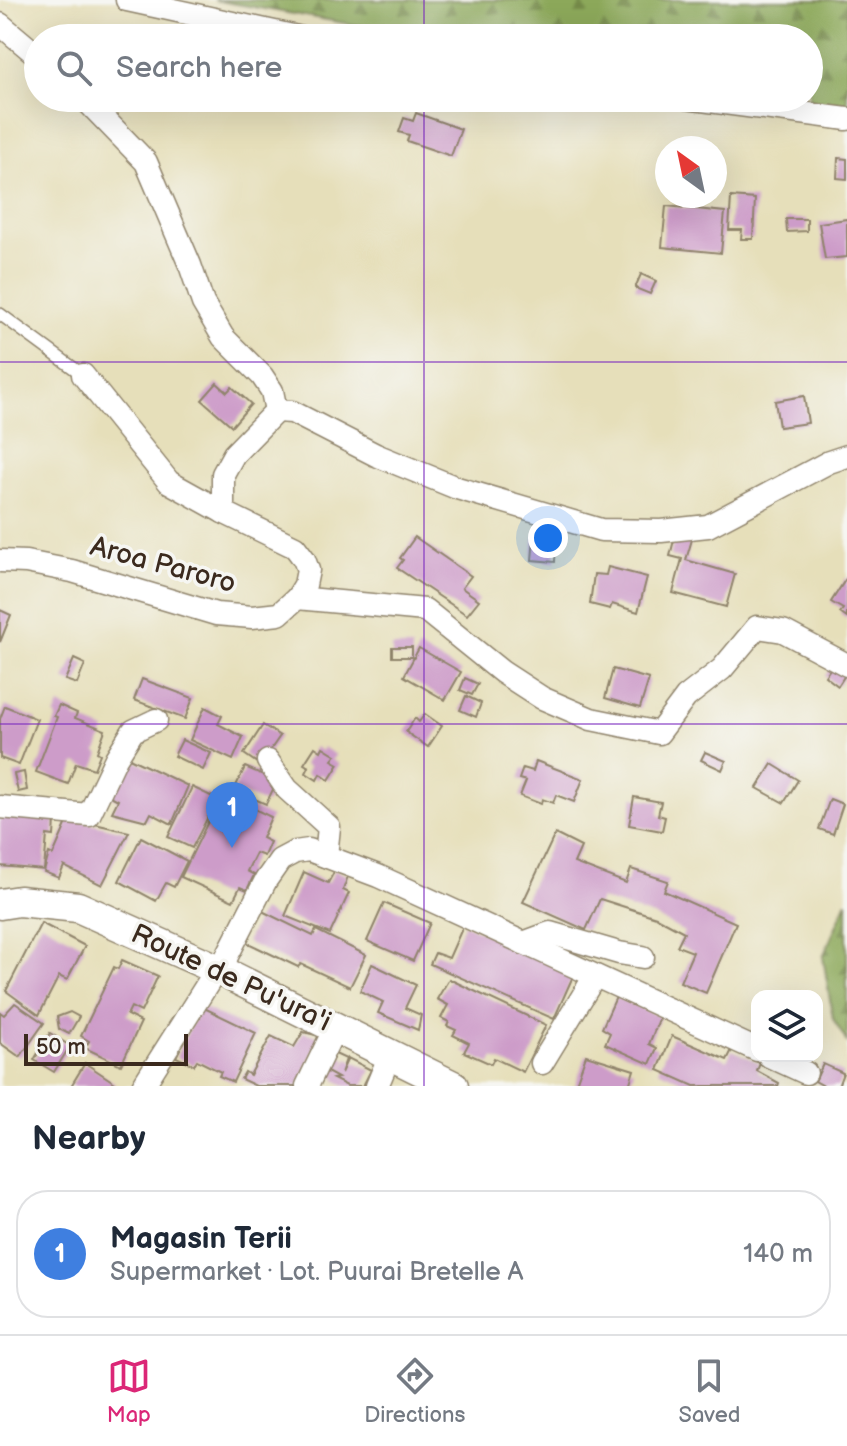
<!DOCTYPE html>
<html lang="en">
<head>
<meta charset="utf-8">
<style>
	:root { --surface:#fff; --page:#f2f2f3; --text:#1f2937; --muted:#747a83; --line:#e0e1e3; --accent:#db2777 }
	body { margin:0; font-family:"Balsamiq Sans",sans-serif; background:var(--page); color:var(--text) }
	.controls { position:absolute; right:24px; bottom:24px; display:grid; overflow:hidden; border-radius:16px; box-shadow:0 8px 32px #0002 }
	.controls button { width:72px; height:72px; display:grid; place-items:center; padding:0; border:0; border-bottom:2px solid var(--line); background:var(--surface); color:var(--text); font:40px sans-serif }
	.compass { position:absolute; left:655px; top:136px; width:72px; height:72px; border-radius:50%; background:var(--surface); box-shadow:0 8px 32px #0002; rotate:327deg }
	.scale { position:absolute; left:24px; bottom:20px; width:164px; box-sizing:border-box; padding-left:8px; border:4px solid #3b2a1e; border-top:0; font-size:22px; line-height:28px; white-space:nowrap; color:#3b2a1e; -webkit-text-stroke:6px #f6f6f2; paint-order:stroke }
	.you { position:absolute; left:548px; top:538px; width:28px; height:28px; margin:-20px; border:6px solid #fff; border-radius:50%; background:#1a73e8; box-shadow:0 0 0 12px #1a73e833 }
	.badge { display:grid; place-items:center; width:52px; height:52px; border-radius:50%; background:var(--accent); color:#fff; font-size:26px; font-weight:700 }
	.pin { position:absolute; translate:-50% -66px; filter:drop-shadow(0 2px 4px #0008) }
	.pin::after { content:''; position:absolute; top:42px; width:28px; height:24px; background:inherit; clip-path:polygon(0 0,100% 0,50% 100%) }
	.list { margin:0; padding:0; list-style:none }
	h2 { display:flex; justify-content:space-between; align-items:center; height:104px; margin:0; padding:0 32px; font-size:34px }
	h2 small { font-size:26px; font-weight:400; color:var(--muted) }
	.list li { display:grid; grid-template-columns:52px 1fr auto; gap:24px; align-items:center; box-sizing:border-box; height:128px; margin:0 16px 16px; padding:0 16px; border:2px solid var(--line); border-radius:32px }
	.list b { display:block; font-size:30px; white-space:nowrap }
	.list p { margin:0; font-size:26px; white-space:nowrap; color:var(--muted) }
	.list em { font-size:26px; font-style:normal; color:var(--muted) }
	.icon { flex:none; width:44px; height:44px; fill:none; stroke:currentColor; stroke-width:2; stroke-linecap:round; stroke-linejoin:round }
	.map { position:relative; flex:none; width:847px; height:1086px; overflow:hidden }
	.search { position:absolute; background:var(--surface); box-shadow:0 8px 32px #0002; left:24px; right:24px; top:24px; height:88px; display:flex; align-items:center; gap:20px; box-sizing:border-box; padding:0 28px; border-radius:44px; color:var(--muted); font-size:30px }
	.sheet { height:248px; background:var(--surface) }
	nav { display:flex; justify-content:space-around; align-items:center; box-sizing:border-box; height:112px; border-top:2px solid var(--line); background:var(--surface); font-size:22px; color:var(--muted) }
	nav a { display:grid; justify-items:center; gap:4px }
	nav .on { color:var(--accent) }
	.map>svg:first-child { display:block }
</style>
</head>
<body>
<div class="map">
<svg width="847" height="1086" viewBox="0 0 847 1086">
	<defs>
		<pattern id="forest-firs" width="22" height="20" patternUnits="userSpaceOnUse" patternTransform="scale(2)"><rect width="22" height="20" fill="#8ca85a"/><path d="M5 1l3.5 6h-7zM16 11l3.5 6h-7z" fill="#74894a"/></pattern>
	</defs>
	<rect width="100%" height="100%" fill="#f6f6f2"/>
	<filter id="ink" filterUnits="userSpaceOnUse"><feTurbulence type="fractalNoise" baseFrequency=".0125" numOctaves="2"/><feDisplacementMap in="SourceGraphic" scale="16" xChannelSelector="R" yChannelSelector="G"/><feConvolveMatrix kernelMatrix="1 2 1 2 8 2 1 2 1" color-interpolation-filters="sRGB"/></filter>
	<filter id="wash" filterUnits="userSpaceOnUse"><feTurbulence type="fractalNoise" baseFrequency=".006" numOctaves="4" result="noise"/><feDisplacementMap in="SourceGraphic" scale="32" xChannelSelector="R" yChannelSelector="G"/><feGaussianBlur stdDeviation="1.8" result="paint"/><feColorMatrix in="noise" values="0 0 0 0 0 0 0 0 0 0 0 0 0 0 0 0 0 1.4 0 .05"/><feComposite in="paint" operator="in"/></filter>
	<g filter="url(#wash)">
		<rect width="100%" height="100%" fill="#e6dfba"/>
		<!-- forest -->
		<g fill="url(#forest-firs)" stroke="#64693c" stroke-width="2">
			<polygon points="214,0 847,0 847,112 769,98 809,98 809,38 429,38"/>
			<polygon points="847,901 847,1042 833,1019 823,957"/>
		</g>
		<g id="blocks">
			<!-- building -->
			<g fill="#cd9cc9">
				<polygon points="416,113 461,129 451,156 407,141 409,135 399,132 404,118 413,121"/>
				<polygon points="838,158 847,159 847,179 837,178"/>
				<polygon points="731,197 755,199 753,239 741,239 742,230 729,230"/>
				<polygon points="666,206 725,212 721,253 662,247"/>
				<polygon points="786,219 807,219 807,231 787,232"/>
				<polygon points="847,219 847,257 825,259 819,223"/>
				<polygon points="641,274 656,281 650,294 635,288"/>
				<polygon points="217,383 227,392 232,387 251,404 232,426 202,400"/>
				<polygon points="804,396 808,423 779,427 775,401"/>
				<polygon points="675,536 693,536 686,560 735,574 726,607 673,593 682,559 670,556"/>
				<polygon points="415,537 471,576 462,588 479,600 467,615 397,568 403,560 400,558"/>
				<polygon points="534,537 556,538 555,562 532,560"/>
				<polygon points="608,567 647,577 638,612 612,604 610,609 590,604 594,574 606,575"/>
				<polygon points="847,577 847,618 840,613 843,609 831,602"/>
				<polygon points="0,610 11,615 0,642"/>
				<rect x="392" y="647" width="20" height="10"/>
				<polygon points="419,648 461,672 445,700 404,676"/>
				<polygon points="74,659 85,664 77,684 65,680"/>
				<polygon points="835,662 847,672 838,686 825,676"/>
				<polygon points="613,669 649,679 640,708 605,698"/>
				<polygon points="465,678 478,684 472,695 460,690"/>
				<polygon points="142,679 193,698 185,719 134,700"/>
				<polygon points="466,696 481,703 476,717 460,710"/>
				<polygon points="59,705 77,713 75,718 105,730 97,752 100,754 94,769 76,763 68,784 36,772 57,717 54,716"/>
				<polygon points="5,706 37,719 19,765 0,758 0,719"/>
				<polygon points="205,707 222,716 218,724 243,737 233,760 190,740"/>
				<polygon points="425,714 442,726 428,747 406,732 415,718 419,722"/>
				<polygon points="263,725 280,736 260,765 244,754"/>
				<polygon points="182,740 211,753 203,770 174,756"/>
				<polygon points="315,747 321,751 323,747 336,755 332,760 339,764 329,780 320,774 317,780 306,773 309,767 304,764"/>
				<polygon points="705,752 726,761 722,770 701,760"/>
				<polygon points="125,756 188,786 172,824 151,813 147,821 112,812 118,800 107,794"/>
				<polygon points="536,761 583,779 574,802 556,795 553,803 542,799 541,804 520,796 526,781 519,779 523,768 533,771"/>
				<polygon points="772,764 798,780 784,803 757,788"/>
				<polygon points="245,767 277,781 266,804 234,790"/>
				<polygon points="24,772 27,790 18,792 14,774"/>
				<polygon points="192,787 217,799 192,848 168,837"/>
				<polygon points="222,793 271,817 262,838 270,842 264,856 256,853 247,871 254,875 247,890 240,887 233,901 181,877"/>
				<polygon points="634,797 661,802 658,815 665,817 662,831 629,825"/>
				<polygon points="830,799 843,804 833,834 819,829"/>
				<polygon points="0,816 55,820 54,836 47,835 44,870 0,866"/>
				<polygon points="69,818 129,832 102,885 64,866 59,878 44,872 49,853 53,855"/>
				<polygon points="555,834 581,847 574,863 626,883 631,869 668,881 664,891 736,923 706,993 680,982 693,952 677,946 684,932 656,917 600,899 586,930 523,902"/>
				<polygon points="141,837 187,861 174,887 166,883 156,901 119,881"/>
				<polygon points="335,870 348,876 343,890 349,893 330,934 285,916 304,872 328,883"/>
				<polygon points="384,903 430,923 413,961 367,941"/>
				<polygon points="262,911 313,936 316,930 366,955 350,987 301,964 298,967 246,942"/>
				<polygon points="41,923 85,946 67,980 59,976 39,1015 6,991"/>
				<polygon points="464,924 574,974 554,1019 430,964 435,953 449,958"/>
				<polygon points="122,960 158,976 141,1012 131,1007 127,1015 141,1022 121,1065 85,1048 89,1041 81,1036 114,967 118,969"/>
				<polygon points="372,964 416,985 405,1008 421,1015 418,1030 378,1013 383,1002 360,991"/>
				<polygon points="449,979 546,1025 523,1072 494,1058 491,1064 464,1052 469,1043 453,1035 456,1030 447,1026 449,1022 441,1018 448,1005 437,999"/>
				<polygon points="616,997 660,1017 649,1044 657,1048 650,1064 605,1044 610,1033 602,1028"/>
				<polygon points="15,1003 44,1023 20,1057 0,1043 0,1012 4,1015"/>
				<polygon points="200,1006 256,1033 233,1082 219,1076 221,1072 197,1060 194,1065 176,1057"/>
				<polygon points="70,1012 79,1017 69,1034 59,1029 57,1017"/>
				<polygon points="303,1032 320,1036 299,1086 256,1086 241,1079 245,1072 250,1075 271,1036 294,1047"/>
				<polygon points="50,1033 70,1046 54,1072 34,1060"/>
				<polygon points="672,1036 727,1060 732,1050 760,1063 757,1071 779,1083 778,1086 694,1086 658,1070"/>
				<polygon points="333,1053 346,1059 341,1073 348,1058 371,1070 363,1086 347,1086 333,1079 338,1078 325,1071"/>
				<polygon points="586,1055 634,1070 629,1086 575,1086"/>
				<polygon points="85,1063 115,1083 113,1086 71,1086"/>
				<polygon points="823,1064 843,1073 838,1086 824,1086 815,1081"/>
			</g>
		</g>
	</g>
	<g filter="url(#ink)">
		<use href="#blocks" fill-opacity="0" stroke="#90846c" stroke-width="2"/>
		<g fill="none" stroke-linecap="round" stroke-linejoin="round">
			<!-- lane casing -->
			<g stroke="#90846c" stroke-width="14">
				<polyline id="lane" points="0,314 83,375"/>
			</g>
			<!-- street casing -->
			<g stroke="#90846c" stroke-width="25">
				<g id="street">
					<polyline points="127,0 302,38"/>
					<polyline points="0,24 38,56"/>
					<polyline points="84,98 146,162 190,265 203,303 223,337 262,376 272,391 276,411 292,412 376,455 457,488 601,530 661,531 708,526 829,462 847,456"/>
					<polyline points="686,98 847,119"/>
					<polyline points="223,512 223,474 234,454 276,411"/>
					<polyline points="0,561 26,562 72,571 216,614 252,617 279,614 297,598 305,585 308,570 304,559 295,547 223,512 169,482 83,375"/>
					<polyline points="297,598 425,610 502,672 542,698 591,719 659,733 686,697 722,669 757,627 783,631 847,665"/>
					<polyline points="268,761 287,789 329,827 326,856"/>
					<polyline points="0,807 89,815 116,758 133,731 156,720"/>
					<polyline points="523,943 550,933 619,953 643,957"/>
					<polyline points="222,973 227,956 266,880 280,860 295,852 309,850 378,876 757,1050"/>
					<polyline points="769,1056 806,1073"/>
					<polyline points="542,1063 595,976"/>
					<polyline points="143,1086 217,969"/>
					<polyline points="307,1086 335,1028"/>
					<polyline points="377,1086 390,1055"/>
				</g>
			</g>
			<!-- secondary casing -->
			<g stroke="#90846c" stroke-width="33">
				<polyline id="secondary" points="0,904 19,901 78,907 217,969 453,1086"/>
			</g>
			<!-- lane -->
			<use href="#lane" stroke="#fff" stroke-width="11"/>
			<!-- street -->
			<use href="#street" stroke="#fff" stroke-width="22"/>
			<!-- secondary -->
			<use href="#secondary" stroke="#fff" stroke-width="30"/>
		</g>
	</g>
	<!-- grid -->
	<path fill="none" stroke="#7b2cbf" stroke-width="2" stroke-opacity="0.55" d="M 424,0 L 424,38M 424,98 L 424,1086M 0,362 L 847,362M 0,724 L 847,724"/>
	<g text-anchor="middle" dominant-baseline="central" stroke-width="7" stroke-linejoin="round" paint-order="stroke">
		<!-- street labels -->
		<g font-size="28" fill="#3b2a1e" stroke="#f6f6f2">
			<text transform="translate(163 565) rotate(15)">Aroa Paroro</text>
			<text transform="translate(231 978) rotate(25)">Route de Pu'ura'i</text>
		</g>
	</g>
</svg>
<div class="controls">
<button><svg class="icon" aria-label="layers" viewBox="0 0 24 24"><path d="M12 4l9 5-9 5-9-5zM3 14l9 5 9-5"/></svg></button>
</div>
<svg class="compass" viewBox="-18 -18 36 36"><path d="M0-13l5 13h-10z" fill="#e53935"/><path d="M0 13l5-13h-10z" fill="#747a83"/></svg>
<div class="scale">50 m</div>
<div class="you"></div>
<div class="pin badge" style="left:232px;top:848px;background:#3f7fe0">1</div>
<div class="search"><svg class="icon" aria-label="search" viewBox="0 0 24 24"><circle cx="10" cy="10" r="6"/><path d="M15 15l6 6"/></svg>Search here</div>
</div>
<section class="sheet">
<h2>Nearby<small></small></h2>
<ul class="list">
<li><span class="badge" style="background:#3f7fe0">1</span><div><b>Magasin Terii</b><p>Supermarket · Lot. Puurai Bretelle A</p></div><em>140 m</em></li>
</ul>
</section>
<nav>
<a class="on"><svg class="icon" aria-label="map" viewBox="0 0 24 24"><path d="M3 6l6-2 6 2 6-2v14l-6 2-6-2-6 2zM9 4v14M15 6v14"/></svg>Map</a>
<a><svg class="icon" aria-label="directions" viewBox="0 0 24 24"><path d="M12 3l9 9-9 9-9-9zM9 14v-3h6M13 9l2 2-2 2"/></svg>Directions</a>
<a><svg class="icon" aria-label="saved" viewBox="0 0 24 24"><path d="M7 4h10v16l-5-4-5 4z"/></svg>Saved</a>
</nav>
</body>
</html>
